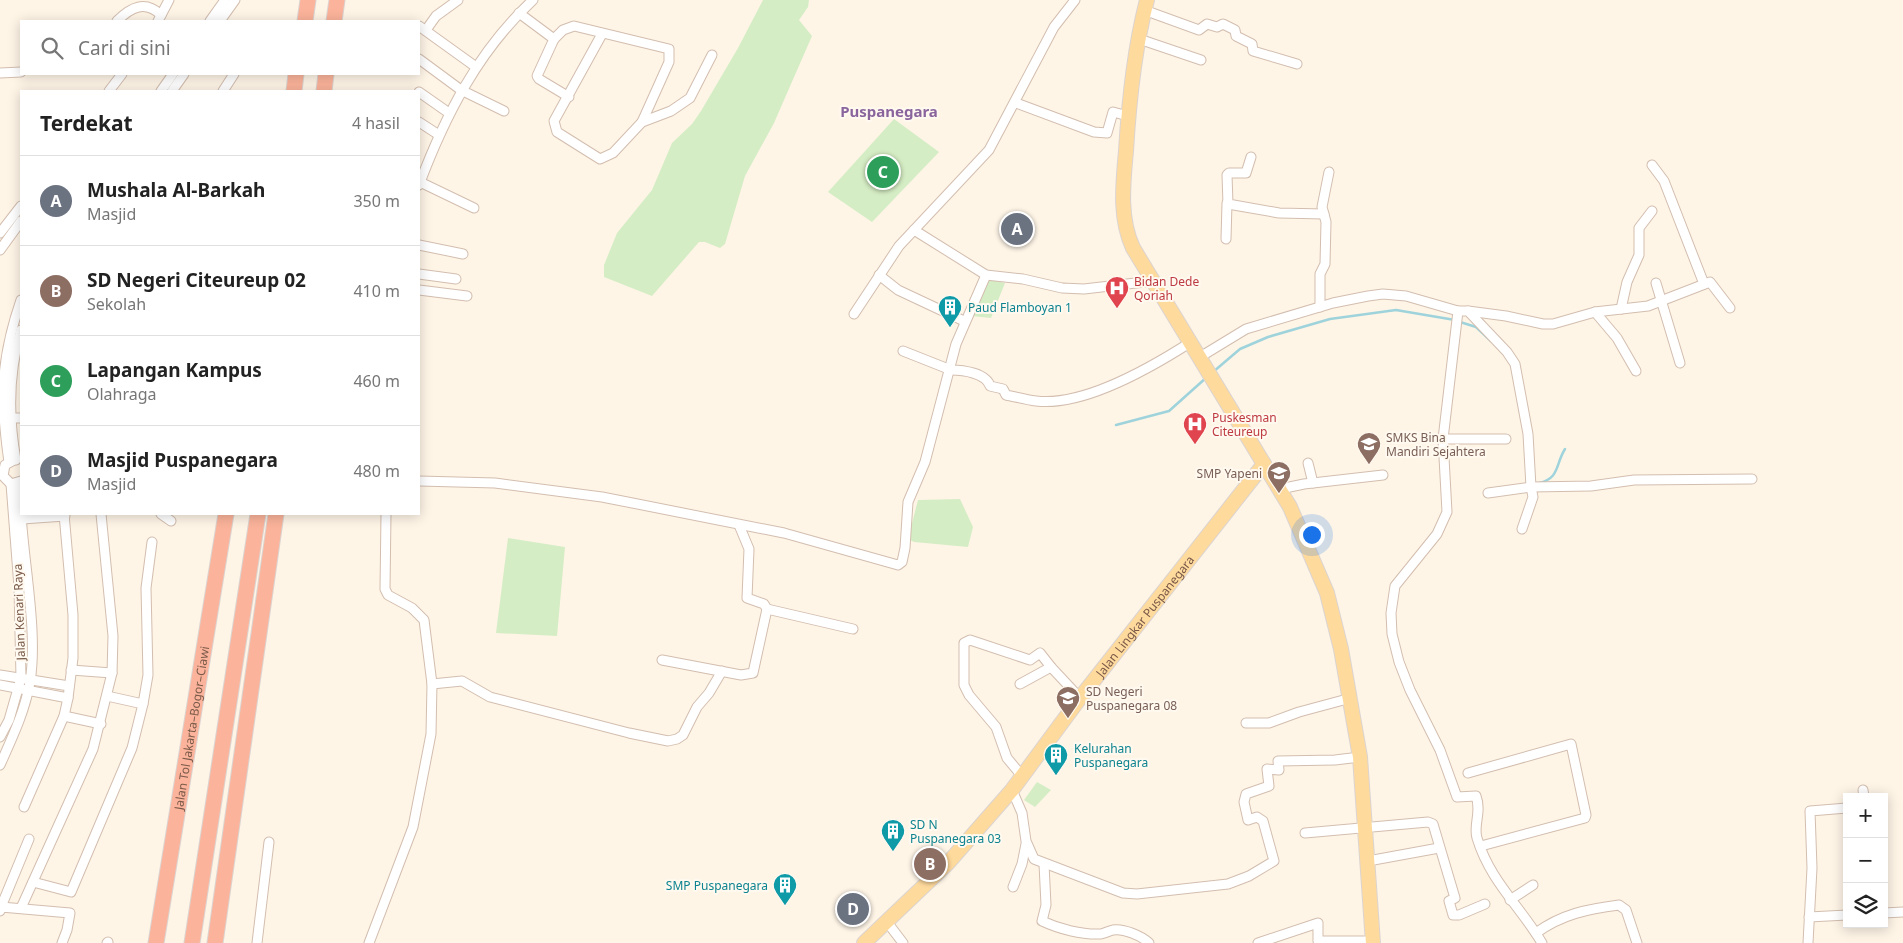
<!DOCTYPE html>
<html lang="id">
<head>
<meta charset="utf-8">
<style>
	:root { --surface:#fff; --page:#f2f2f2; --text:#222; --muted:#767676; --line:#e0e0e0; --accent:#ee6a46 }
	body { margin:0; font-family:"Noto Sans",sans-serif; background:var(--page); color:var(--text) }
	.controls { position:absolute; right:15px; bottom:15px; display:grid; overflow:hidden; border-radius:0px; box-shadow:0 2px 12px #0003 }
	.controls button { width:45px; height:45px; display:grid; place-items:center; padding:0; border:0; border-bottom:1px solid var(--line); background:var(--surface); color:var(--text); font:25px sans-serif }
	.you { position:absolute; left:1311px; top:534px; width:18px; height:18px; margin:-12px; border:4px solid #fff; border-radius:50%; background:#1a73e8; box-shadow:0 0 0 8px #1a73e833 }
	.badge { display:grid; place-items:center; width:32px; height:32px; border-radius:50%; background:var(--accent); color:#fff; font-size:16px; font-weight:700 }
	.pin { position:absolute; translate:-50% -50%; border:2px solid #fff; box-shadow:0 1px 5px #0006 }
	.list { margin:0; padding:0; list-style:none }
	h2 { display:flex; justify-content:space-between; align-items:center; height:65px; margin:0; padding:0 20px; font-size:21px }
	h2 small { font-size:16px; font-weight:400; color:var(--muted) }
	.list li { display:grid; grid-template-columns:32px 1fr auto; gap:15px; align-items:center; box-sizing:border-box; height:90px; padding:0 20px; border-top:1px solid var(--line) }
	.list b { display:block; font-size:19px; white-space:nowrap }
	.list p { margin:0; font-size:16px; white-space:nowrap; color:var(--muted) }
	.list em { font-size:16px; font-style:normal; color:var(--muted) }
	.icon { flex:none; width:28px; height:28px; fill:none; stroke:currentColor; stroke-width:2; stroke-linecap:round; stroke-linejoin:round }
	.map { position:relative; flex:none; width:1903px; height:943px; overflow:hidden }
	.search { position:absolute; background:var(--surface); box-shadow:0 2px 12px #0003; left:20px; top:20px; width:400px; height:55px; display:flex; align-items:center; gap:12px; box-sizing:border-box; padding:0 18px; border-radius:0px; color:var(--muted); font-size:19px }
	.panel { position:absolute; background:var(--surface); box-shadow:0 2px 12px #0003; left:20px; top:90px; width:400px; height:425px; border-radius:0px }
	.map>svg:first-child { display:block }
</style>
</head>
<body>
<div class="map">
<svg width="1903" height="943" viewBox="0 0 1903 943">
	<rect width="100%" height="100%" fill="#fef5e7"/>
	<!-- green -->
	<g fill="#d5edc4">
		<polygon points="763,0 809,0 808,7 799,20 812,36 774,123 745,176 725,244 720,248 705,242 699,242 652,296 604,277 604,265 617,233 652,190 672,143 692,124 701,111 738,48"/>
		<polygon points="894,119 939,152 872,222 828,192"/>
		<polygon points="987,279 1005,283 991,318 972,316"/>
		<polygon points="960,499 973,527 968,547 914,542 908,539 918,500"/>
		<polygon points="508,538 565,547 557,636 496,633"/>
		<polygon points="1037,782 1051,790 1035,807 1024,800"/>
	</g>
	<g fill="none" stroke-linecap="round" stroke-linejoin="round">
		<!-- stream -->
		<g stroke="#9fd3dc" stroke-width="2.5">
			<polyline points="1460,322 1476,327 1491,341"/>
			<polyline points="1213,372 1240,349 1268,337 1330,319 1396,310 1455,320"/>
			<polyline points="1116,425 1169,411 1207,377"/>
			<path d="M 1539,483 C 1560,478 1555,465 1565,449"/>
		</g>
		<!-- minor casing -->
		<g stroke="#d3beaf" stroke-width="11">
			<g id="minor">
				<polyline points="1144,10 1199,30 1207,24 1217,27 1223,24 1235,30 1236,36 1252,44 1253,51 1297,64"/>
				<polyline points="519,13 554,39 563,30 574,26 669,49 669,62 642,122"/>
				<path d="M 117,21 C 131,7 145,0 161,15"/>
				<polyline points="158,21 169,0"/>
				<polyline points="210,21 225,0"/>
				<polyline points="220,21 235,0"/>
				<polyline points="419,26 476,67"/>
				<polyline points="426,30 436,16 458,0"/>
				<polyline points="602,34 554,121 557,132 600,159 613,153 642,122 671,111 690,98 712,55"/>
				<polyline points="554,39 537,76 539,79 569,97"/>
				<polyline points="1139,39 1201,60"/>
				<polyline points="419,59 461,90 504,111"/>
				<polyline points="0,73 21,72"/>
				<polyline points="109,91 122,74"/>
				<polyline points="161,91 173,74"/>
				<polyline points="172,91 184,74"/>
				<polyline points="223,91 234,74"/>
				<polyline points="419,92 449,113"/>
				<polyline points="1016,103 1094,132 1107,133 1113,112 1128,116"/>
				<polyline points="419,122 439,135"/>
				<polyline points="1251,157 1246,173 1229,173 1227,175 1228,204 1279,213 1324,214"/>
				<polyline points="1652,165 1664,181 1704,284"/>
				<polyline points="420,182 474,208"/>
				<path d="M 419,185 C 445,116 478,51 533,0"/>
				<polyline points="914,230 986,275 1023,279 1062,288 1084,289 1153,281"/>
				<polyline points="0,233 21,206"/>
				<polyline points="1226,239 1227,203"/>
				<polyline points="419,245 463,254"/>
				<polyline points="0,250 21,221"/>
				<polyline points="419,274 456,279"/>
				<polyline points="879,275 898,290 964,321"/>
				<polyline points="1656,283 1680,363"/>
				<polyline points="419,290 467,296"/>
				<polyline points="1320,307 1320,274 1325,264 1326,222 1322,207 1329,172"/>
				<polyline points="1621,309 1627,282 1639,255 1639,228 1652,211"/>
				<path d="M 1458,311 L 1443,439 L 1447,512 L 1437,534 L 1395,586 L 1391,613 L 1392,634 L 1399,662 L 1410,690 L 1440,750 L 1457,797 L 1476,796 C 1482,812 1473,825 1477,838 C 1490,881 1520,906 1542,943"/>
				<polyline points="1468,311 1506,316 1543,324 1553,324 1595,312 1648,306 1710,282 1730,308"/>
				<polyline points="1595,312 1617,338 1636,371"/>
				<polyline points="854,314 899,246 989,150 1054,27 1075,0"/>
				<path d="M 903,351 L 951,370 C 963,370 986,373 990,386 L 1003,389 L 1006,395 C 1016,397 1026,400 1036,401 C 1084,407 1152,367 1191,342"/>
				<polyline points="1200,357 1246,329 1333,303 1368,296 1383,294 1406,296 1458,311 1468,311 1507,352 1515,364 1528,434 1531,487 1533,497 1522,529"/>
				<polyline points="11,418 21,418"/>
				<polyline points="1443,439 1506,439"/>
				<polyline points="14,460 5,465 3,476 11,484 21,481"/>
				<path d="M 16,460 C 8,416 8,374 21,330"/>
				<path d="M 9,462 C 0,399 0,361 21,300"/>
				<polyline points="1308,463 1313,483"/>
				<polyline points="419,481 495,483 602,497 784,533 898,565 902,562 905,548 908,502 925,462 956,344 986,275"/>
				<polyline points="19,483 21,513"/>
				<polyline points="1280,489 1304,484 1383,475"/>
				<polyline points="1488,493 1531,487 1591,486 1634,480 1752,479"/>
				<polyline points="161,514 171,521"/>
				<polyline points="22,519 65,516"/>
				<polyline points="767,609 853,629"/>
				<polyline points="662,660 741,675 753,673 767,609 764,604 747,598 749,549 739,525"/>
				<polyline points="71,670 112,673"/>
				<polyline points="0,675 69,686"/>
				<polyline points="432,684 462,681 490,697 629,733 668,741 677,739 683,735 697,707 709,693 722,671"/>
				<polyline points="1020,684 1051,667 1080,698"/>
				<polyline points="0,685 68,698"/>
				<polyline points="107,696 143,704"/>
				<polyline points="64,716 101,724"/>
				<polyline points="1246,723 1269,723 1299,712 1351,698"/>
				<polyline points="0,737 9,720 21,678 19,587 11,484"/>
				<path d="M 0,765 C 12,738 25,711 30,682 C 38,633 24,565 21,514"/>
				<polyline points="1468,773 1571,744 1586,815 1585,818 1481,846"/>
				<polyline points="1022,776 1007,758 996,727 969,695 964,685 964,643 970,640 1030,660 1040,653 1051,667"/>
				<polyline points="1012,790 1022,813 1026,841 1034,859 1123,893 1137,894 1228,884 1249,876 1274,861 1263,821 1257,817 1248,820 1244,802 1246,794 1269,786 1267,769 1279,770 1278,761 1335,760 1360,757"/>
				<polyline points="1863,790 1864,797"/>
				<polyline points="24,807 64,716 68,698 73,658 73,615 64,514"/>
				<polyline points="1305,833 1428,822 1433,824 1455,898 1449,901 1453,915 1459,915 1485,904"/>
				<polyline points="1368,861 1439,848"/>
				<path d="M 1044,864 L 1046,905 L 1042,921 C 1059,929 1082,935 1101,934 C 1105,933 1109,931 1113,930 C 1123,928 1142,936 1149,943"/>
				<polyline points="33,882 71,892 132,748 143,704 148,675 146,588 152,542"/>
				<polyline points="1013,887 1022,864 1026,844"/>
				<polyline points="1510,900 1533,885"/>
				<polyline points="1,907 29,839"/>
				<polyline points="21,908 93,749 112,673 113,636 101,514"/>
				<polyline points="0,911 1,907 70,913 67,930 62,943"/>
				<polyline points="1884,913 1903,912"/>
				<polyline points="1809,917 1847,915"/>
				<polyline points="887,922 903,943"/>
				<path d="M 1536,933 C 1562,914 1588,909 1619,905 L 1626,910 L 1637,943"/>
				<polyline points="107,943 108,942"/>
				<polyline points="257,943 269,842"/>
				<polyline points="369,943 413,827 431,734 432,684 424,620 412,608 388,595 385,589 386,514"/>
				<polyline points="1258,943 1318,923 1318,941 1372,941"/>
				<polyline points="1808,943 1812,868 1810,811 1847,808"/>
			</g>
		</g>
		<!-- primary casing -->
		<g stroke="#dcd4d0" stroke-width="16">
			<g id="primary">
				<path d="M 1147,0 C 1134,50 1129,100 1126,151 C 1123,184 1119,218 1133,248 L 1290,507 L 1327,593 L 1341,649 L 1360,757 L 1373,943"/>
				<path id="s1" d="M 864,943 L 948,863 L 1012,790 L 1080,698 L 1264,464"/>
			</g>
		</g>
		<!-- motorway casing -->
		<g stroke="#dcd4d0" stroke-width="17">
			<g id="motorway">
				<polyline points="305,21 308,0"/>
				<polyline points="334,21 337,0"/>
				<polyline points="294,91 296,74"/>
				<polyline points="324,91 326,74"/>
				<path id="s2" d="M 156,943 L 226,514"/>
				<polyline points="192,943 258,514"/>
				<polyline points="215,943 276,514"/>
			</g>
		</g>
		<!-- minor -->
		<use href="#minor" stroke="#fff" stroke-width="9"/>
		<!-- primary -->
		<use href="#primary" stroke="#ffda9d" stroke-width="14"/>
		<!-- motorway -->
		<use href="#motorway" stroke="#fbb39b" stroke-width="15"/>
	</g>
	<!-- icons -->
	<defs>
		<g id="hospital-pin" transform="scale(1.25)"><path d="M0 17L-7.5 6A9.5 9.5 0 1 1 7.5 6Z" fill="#e0444e" stroke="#fff9ef"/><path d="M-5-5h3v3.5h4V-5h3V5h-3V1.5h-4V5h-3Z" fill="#fff"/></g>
		<g id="building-pin" transform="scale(1.25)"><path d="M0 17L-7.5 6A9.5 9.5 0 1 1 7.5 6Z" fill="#0f9aa8" stroke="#fff9ef"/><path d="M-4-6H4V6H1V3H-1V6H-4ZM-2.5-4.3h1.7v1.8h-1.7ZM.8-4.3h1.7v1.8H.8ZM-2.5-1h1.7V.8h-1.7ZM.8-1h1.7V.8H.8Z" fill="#fff"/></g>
		<g id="school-pin" transform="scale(1.25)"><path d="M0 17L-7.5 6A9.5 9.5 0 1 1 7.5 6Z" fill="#8d6e63" stroke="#fff9ef"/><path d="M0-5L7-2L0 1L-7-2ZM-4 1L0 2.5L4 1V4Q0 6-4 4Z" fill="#fff"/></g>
	</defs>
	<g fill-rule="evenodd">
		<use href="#hospital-pin" x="1117" y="288"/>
		<use href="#building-pin" x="950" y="307"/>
		<use href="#hospital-pin" x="1195" y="424"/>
		<use href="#school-pin" x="1369" y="444"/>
		<use href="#school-pin" x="1279" y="473"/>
		<use href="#school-pin" x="1068" y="698"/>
		<use href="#building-pin" x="1056" y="755"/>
		<use href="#building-pin" x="893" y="831"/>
		<use href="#building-pin" x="785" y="885"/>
	</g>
	<g text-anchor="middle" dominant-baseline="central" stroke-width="4" stroke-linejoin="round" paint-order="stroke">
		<!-- health labels -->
		<g font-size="12" fill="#be3a42" stroke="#fff9ef" text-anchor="start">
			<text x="1134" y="281">Bidan Dede<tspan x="1134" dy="14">Qoriah</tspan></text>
			<text x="1212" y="417">Puskesman<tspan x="1212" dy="14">Citeureup</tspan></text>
		</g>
		<!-- culture labels -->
		<g font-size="12" fill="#0d838f" stroke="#fff9ef" text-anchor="start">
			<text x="968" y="307">Paud Flamboyan 1</text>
			<text x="1074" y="748">Kelurahan<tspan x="1074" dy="14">Puspanegara</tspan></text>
			<text x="910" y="824">SD N<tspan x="910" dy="14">Puspanegara 03</tspan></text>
			<text x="768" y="885" text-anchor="end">SMP Puspanegara</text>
		</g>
		<!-- education labels -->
		<g font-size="12" fill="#785e54" stroke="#fff9ef" text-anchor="start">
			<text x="1386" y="437">SMKS Bina<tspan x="1386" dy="14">Mandiri Sejahtera</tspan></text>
			<text x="1262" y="473" text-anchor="end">SMP Yapeni</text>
			<text x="1086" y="691">SD Negeri<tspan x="1086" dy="14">Puspanegara 08</tspan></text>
		</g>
		<!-- street labels -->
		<g font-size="12" fill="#7a5a49" stroke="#fff9ef">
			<text transform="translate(19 612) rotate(-92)">Jalan Kenari Raya</text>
			<text stroke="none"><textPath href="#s1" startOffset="432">Jalan Lingkar Puspanegara</textPath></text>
			<text stroke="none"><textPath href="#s2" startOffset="218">Jalan Tol Jakarta–Bogor–Ciawi</textPath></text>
		</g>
		<!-- quarter labels -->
		<g font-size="15" font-weight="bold" fill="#8a659d" stroke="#fff9ef">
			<text x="889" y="111">Puspanegara</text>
		</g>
	</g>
</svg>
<div class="controls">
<button>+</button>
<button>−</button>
<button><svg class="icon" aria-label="layers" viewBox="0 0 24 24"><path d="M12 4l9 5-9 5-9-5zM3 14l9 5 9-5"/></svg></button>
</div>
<div class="you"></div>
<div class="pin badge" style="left:1017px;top:229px;background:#6b7280">A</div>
<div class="pin badge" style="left:930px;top:864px;background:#8d6e63">B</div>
<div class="pin badge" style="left:883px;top:172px;background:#2e9e5b">C</div>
<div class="pin badge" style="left:853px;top:909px;background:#6b7280">D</div>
<div class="search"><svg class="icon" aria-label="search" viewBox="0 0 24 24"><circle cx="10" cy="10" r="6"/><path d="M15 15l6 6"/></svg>Cari di sini</div>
<section class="panel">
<h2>Terdekat<small>4 hasil</small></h2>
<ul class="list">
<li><span class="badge" style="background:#6b7280">A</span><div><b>Mushala Al-Barkah</b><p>Masjid</p></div><em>350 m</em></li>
<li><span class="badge" style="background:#8d6e63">B</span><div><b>SD Negeri Citeureup 02</b><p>Sekolah</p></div><em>410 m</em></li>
<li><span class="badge" style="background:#2e9e5b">C</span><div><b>Lapangan Kampus</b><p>Olahraga</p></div><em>460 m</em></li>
<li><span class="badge" style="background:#6b7280">D</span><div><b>Masjid Puspanegara</b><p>Masjid</p></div><em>480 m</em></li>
</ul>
</section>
</div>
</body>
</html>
